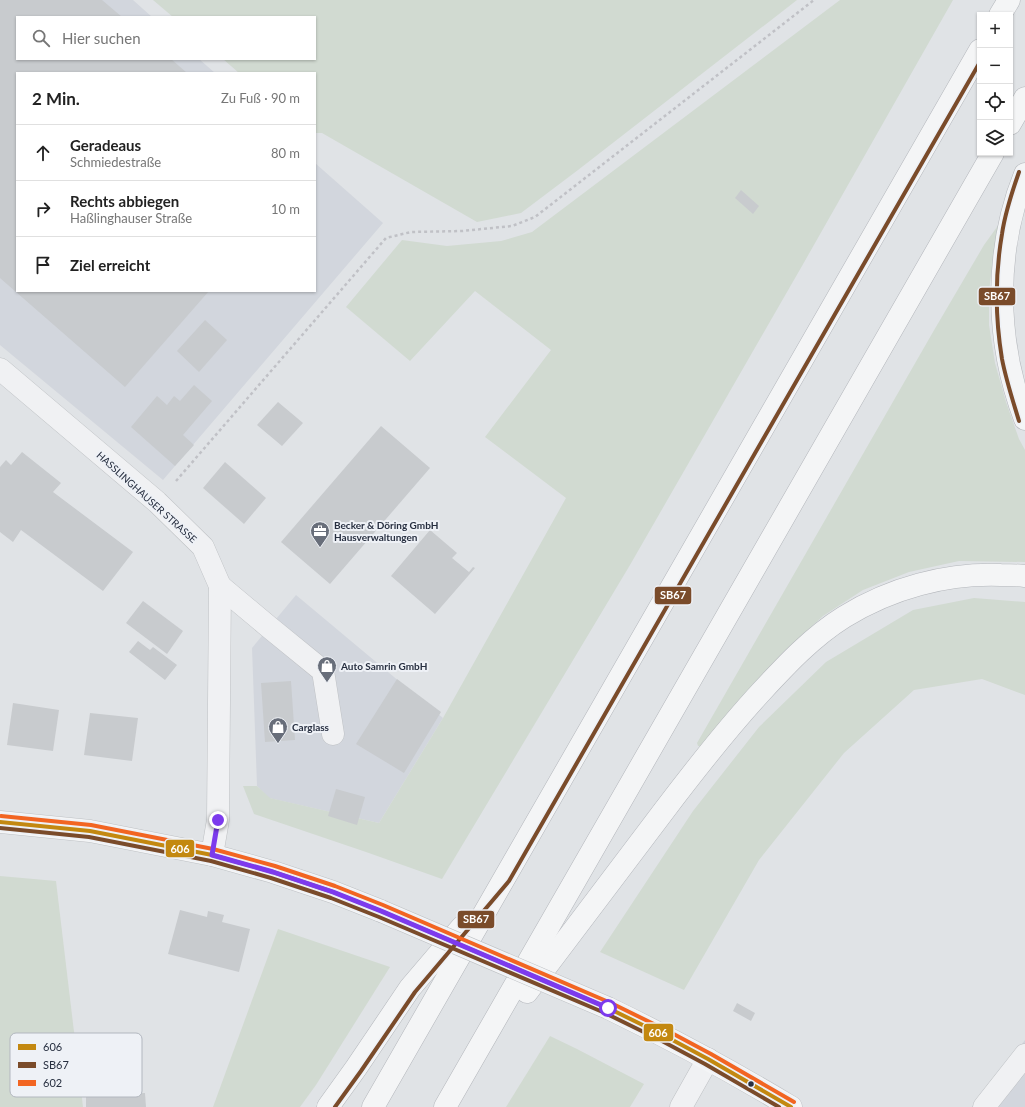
<!DOCTYPE html>
<html lang="de">
<head>
<meta charset="utf-8">
<style>
	:root { --surface:#fff; --page:#f6f6f6; --text:#222; --muted:#767676; --line:#e0e0e0 }
	body { margin:0; font-family:Lato,sans-serif; background:var(--page); color:var(--text) }
	.controls { position:absolute; right:12px; top:12px; display:grid; overflow:hidden; border-radius:0px; box-shadow:0 1px 3px #0004 }
	.controls button { width:36px; height:36px; display:grid; place-items:center; padding:0; border:0; border-bottom:1px solid var(--line); background:var(--surface); color:var(--text); font:20px sans-serif }
	.stop { position:absolute; width:12px; height:12px; margin:-9px; border:3px solid #7c3aed; border-radius:50%; background:#fff }
	.stop.end { background:#7c3aed; border-color:#fff; box-shadow:0 1px 4px #0008 }
	.list { margin:0; padding:0; list-style:none }
	h2 { display:flex; justify-content:space-between; align-items:center; height:52px; margin:0; padding:0 16px; font-size:17px }
	h2 small { font-size:13px; font-weight:400; color:var(--muted) }
	.list li { display:grid; grid-template-columns:26px 1fr auto; gap:12px; align-items:center; box-sizing:border-box; height:56px; padding:0 16px; border-top:1px solid var(--line) }
	.list b { display:block; font-size:15px; white-space:nowrap }
	.list p { margin:0; font-size:13px; white-space:nowrap; color:var(--muted) }
	.list em { font-size:13px; font-style:normal; color:var(--muted) }
	.icon { flex:none; width:22px; height:22px; fill:none; stroke:currentColor; stroke-width:2; stroke-linecap:round; stroke-linejoin:round }
	.map { position:relative; flex:none; width:1025px; height:1107px; overflow:hidden }
	.search { position:absolute; background:var(--surface); box-shadow:0 1px 3px #0004; left:16px; top:16px; width:300px; height:44px; display:flex; align-items:center; gap:10px; box-sizing:border-box; padding:0 14px; border-radius:0px; color:var(--muted); font-size:15px }
	.panel { position:absolute; background:var(--surface); box-shadow:0 1px 3px #0004; left:16px; top:72px; width:300px; height:220px; border-radius:0px }
	.map>svg:first-child { display:block }
</style>
</head>
<body>
<div class="map">
<svg width="1025" height="1107" viewBox="0 0 1025 1107">
	<rect width="100%" height="100%" fill="#e0e3e6"/>
	<!-- built -->
	<g fill="#d2d6dd">
		<polygon points="0,0 133,0 152,17 17,17 17,59 199,59 215,73 17,73 17,291 315,291 315,163 383,223 163,480 0,345"/>
		<polygon points="296,595 443,718 379,823 269,798 257,786 252,648"/>
		<polygon points="1025,1040 1025,1107 972,1107"/>
	</g>
	<!-- green -->
	<g fill="#d1dad1">
		<polygon points="153,0 797,0 578,170 521,213 477,222 322,133 315,133 315,73 239,73 223,59 315,59 315,17 173,17"/>
		<polygon points="840,0 953,0 802,266 630,565 442,879 366,852 254,814 243,786 257,786 270,798 379,823 443,718 566,498 485,437 551,350 475,291 410,361 346,307 402,240 447,246 501,241 532,232"/>
		<polygon points="1002,220 994,253 989,291 989,325 995,363 1006,402 1019,439 1025,450 1025,562 959,561 909,572 863,590 823,616 783,653 739,700 701,746 698,746 697,743 933,332 984,245"/>
		<polygon points="974,598 1025,602 1025,695 982,679 914,690 844,753 759,860 684,990 600,952 693,811 759,727 826,662 913,610"/>
		<polygon points="0,876 56,881 83,1107 0,1107"/>
		<polygon points="278,929 390,967 316,1085 300,1107 213,1107"/>
		<polygon points="550,1036 577,1049 644,1084 630,1107 506,1107"/>
	</g>
	<!-- building -->
	<g fill="#c8cbce">
		<polygon points="0,0 102,0 122,17 17,17 17,59 171,59 187,73 17,73 17,291 209,291 125,387 0,278"/>
		<polygon points="741,190 759,206 753,214 735,198"/>
		<polygon points="205,320 227,340 199,372 177,351"/>
		<polygon points="194,385 212,401 183,435 194,445 175,466 131,427 157,396 167,405 174,396 180,401"/>
		<polygon points="278,402 303,423 282,446 257,425"/>
		<polygon points="381,426 430,468 330,584 281,542"/>
		<polygon points="22,452 61,483 53,492 133,552 103,591 21,530 13,542 0,532 0,467 6,460 11,465"/>
		<polygon points="225,462 266,498 244,524 203,488"/>
		<polygon points="430,530 457,553 452,558 469,572 473,567 475,568 435,614 391,576"/>
		<polygon points="143,601 183,631 167,654 126,623"/>
		<polygon points="138,641 150,650 153,647 177,665 165,680 129,652"/>
		<polygon points="397,679 441,712 404,773 356,744"/>
		<polygon points="291,681 295,740 265,742 261,683"/>
		<polygon points="13,703 59,710 53,751 7,745"/>
		<polygon points="90,713 138,718 132,761 84,755"/>
		<polygon points="336,789 365,797 357,825 328,816"/>
		<polygon points="180,910 207,917 208,911 224,915 222,922 250,929 239,972 168,954"/>
		<polygon points="737,1003 755,1013 751,1021 733,1011"/>
		<polygon points="145,1093 146,1107 86,1107 86,1095"/>
	</g>
	<g fill="none" stroke-linecap="round" stroke-linejoin="round">
		<!-- minor casing -->
		<g stroke="#bec1c4" stroke-width="23">
			<g id="minor">
				<polyline points="0,369 157,502 203,547 220,586 218,820 212,855"/>
				<polyline points="220,586 269,627 323,671 333,734"/>
				<polyline points="681,1107 708,1059"/>
				<polyline points="984,1107 1025,1055"/>
			</g>
		</g>
		<!-- major casing -->
		<g stroke="#bdc0c4" stroke-width="23">
			<g id="major">
				<polyline points="0,822 90,831 212,855 273,872 333,892 381,911"/>
				<path d="M 608,1008 C 670,1038 731,1071 791,1107"/>
			</g>
		</g>
		<!-- highway casing -->
		<g stroke="#b3b6bb" stroke-width="23">
			<g id="highway">
				<polyline points="1000,15 1009,0"/>
				<polyline points="1010,124 1025,98"/>
				<path d="M 1025,174 C 994,251 995,341 1025,419"/>
				<path d="M 527,992 C 572,932 618,872 663,812 C 694,771 726,730 761,692 C 786,665 812,637 844,617 C 891,588 946,573 1001,575 C 1009,575 1017,575 1025,576"/>
				<polyline points="328,1107 356,1068 410,988 462,927"/>
				<polyline points="373,1107 980,50"/>
				<polyline points="445,1107 993,153"/>
			</g>
		</g>
		<!-- path -->
		<polyline stroke="#c0c1c6" stroke-width="2.5" stroke-dasharray="3 3" stroke-linecap="butt" points="176,481 386,238 411,232 462,231 512,226 535,217 814,0"/>
		<!-- minor -->
		<use href="#minor" stroke="#f0f1f3" stroke-width="22"/>
		<!-- major -->
		<use href="#major" stroke="#f4f5f6" stroke-width="22"/>
		<!-- highway -->
		<use href="#highway" stroke="#f4f5f6" stroke-width="22"/>
		<!-- major-bridge casing -->
		<g stroke="#bdc0c4" stroke-width="23" stroke-linecap="butt">
			<polyline id="major-bridge" points="381,911 608,1008"/>
		</g>
		<!-- major-bridge -->
		<use href="#major-bridge" stroke="#f4f5f6" stroke-width="22"/>
		<!-- bus-1 casing -->
		<g stroke="#eef1f6" stroke-width="7">
			<polyline id="bus-1" points="0,822 90,831 212,855 273,872 333,892 381,911 608,1008 665,1036 708,1059 791,1107"/>
		</g>
		<!-- bus-2 casing -->
		<g stroke="#eef1f6" stroke-width="7">
			<g id="bus-2">
				<path d="M 1019,421 C 1013,401 1006,380 1002,359 C 995,317 995,275 1002,234 C 1005,213 1012,192 1019,172"/>
				<polyline points="0,828 89,837 211,861 271,878 331,898 379,917 605,1013 662,1041 705,1064 779,1107"/>
				<polyline points="335,1107 361,1071 415,992 509,881 980,62"/>
			</g>
		</g>
		<!-- bus-3 casing -->
		<g stroke="#eef1f6" stroke-width="7">
			<polyline id="bus-3" points="1,816 91,825 213,849 275,866 335,886 383,905 611,1003 668,1031 711,1054 794,1102"/>
		</g>
		<!-- bus-1 -->
		<use href="#bus-1" stroke="#c38810" stroke-width="4"/>
		<!-- bus-2 -->
		<use href="#bus-2" stroke="#7a4b2a" stroke-width="4"/>
		<!-- bus-3 -->
		<use href="#bus-3" stroke="#f26522" stroke-width="4"/>
	</g>
	<g fill="none" stroke-linecap="round" stroke-linejoin="round">
		<!-- route -->
		<polyline stroke="#7c3aed" stroke-width="5" points="218,820 212,855 273,872 333,892 381,911 608,1008"/>
	</g>
	<!-- icons -->
	<defs>
		<g id="office-pin" transform="scale(1)"><path d="M0 17L-7.5 6A9.5 9.5 0 1 1 7.5 6Z" fill="#686e7a" stroke="#eef1f6"/><path d="M-6-3h4V-5.5h4V-3h4V5H-6ZM-1-4.5V-3h2v-1.5ZM-6 0V1H6V0Z" fill="#fff"/></g>
		<g id="shop-pin" transform="scale(1)"><path d="M0 17L-7.5 6A9.5 9.5 0 1 1 7.5 6Z" fill="#686e7a" stroke="#eef1f6"/><path d="M-5-2.5h2.3a2.7 3.5 0 0 1 5.4 0H5L5.5 6h-11ZM-1.5-2.5h3a1.5 2.3 0 0 0-3 0Z" fill="#fff"/></g>
	</defs>
	<g fill-rule="evenodd">
		<use href="#office-pin" x="320" y="531"/>
		<use href="#shop-pin" x="327" y="666"/>
		<use href="#shop-pin" x="278" y="727"/>
	</g>
	<!-- markers -->
	<circle fill="#272f40" stroke="#eef1f6" stroke-width="1.5" cx="751" cy="1084" r="3.5"/>
	<g text-anchor="middle" dominant-baseline="central" stroke-width="4" stroke-linejoin="round" paint-order="stroke">
		<!-- street labels -->
		<g font-size="10" fill="#272f40" stroke="#eef1f6">
			<text transform="translate(147 497) rotate(42)">HASSLINGHAUSER STRASSE</text>
		</g>
		<!-- poi labels -->
		<g font-size="10" font-weight="bold" fill="#272f40" stroke="#eef1f6" text-anchor="start">
			<text x="334" y="525">Becker &amp; Döring GmbH<tspan x="334" dy="12">Hausverwaltungen</tspan></text>
			<text x="341" y="666">Auto Samrin GmbH</text>
			<text x="292" y="727">Carglass</text>
		</g>
	</g>
	<!-- legend -->
	<rect x="10" y="1033" width="132" height="64" rx="6" fill="#eef1f6" stroke="#b2b7bf" stroke-width="1"/>
	<rect x="18" y="1044" width="18" height="6" fill="#c38810"/>
	<rect x="18" y="1062" width="18" height="6" fill="#7a4b2a"/>
	<rect x="18" y="1080" width="18" height="6" fill="#f26522"/>
	<g font-size="11" fill="#272f40">
		<text x="43" y="1051">606</text>
		<text x="43" y="1069">SB67</text>
		<text x="43" y="1087">602</text>
	</g>
	<g stroke="#eef1f6" stroke-width="1.5">
		<rect x="978" y="287" width="38" height="19" rx="4" fill="#7a4b2a"/>
		<rect x="654" y="586" width="38" height="19" rx="4" fill="#7a4b2a"/>
		<rect x="165" y="839" width="30" height="19" rx="4" fill="#c38810"/>
		<rect x="457" y="910" width="38" height="19" rx="4" fill="#7a4b2a"/>
		<rect x="643" y="1023" width="31" height="19" rx="4" fill="#c38810"/>
	</g>
	<g font-size="11" text-anchor="middle" font-weight="bold" fill="#fff">
		<text x="997" y="300">SB67</text>
		<text x="673" y="599">SB67</text>
		<text x="180" y="853">606</text>
		<text x="476" y="923">SB67</text>
		<text x="658" y="1037">606</text>
	</g>
</svg>
<div class="controls">
<button>+</button>
<button>−</button>
<button><svg class="icon" aria-label="locate" viewBox="0 0 24 24"><circle cx="12" cy="12" r="6"/><path d="M12 2v4M12 18v4M2 12h4M18 12h4"/></svg></button>
<button><svg class="icon" aria-label="layers" viewBox="0 0 24 24"><path d="M12 4l9 5-9 5-9-5zM3 14l9 5 9-5"/></svg></button>
</div>
<div class="stop" style="left:608px;top:1008px"></div>
<div class="stop end" style="left:218px;top:820px"></div>
<div class="search"><svg class="icon" aria-label="search" viewBox="0 0 24 24"><circle cx="10" cy="10" r="6"/><path d="M15 15l6 6"/></svg>Hier suchen</div>
<section class="panel">
<h2>2 Min.<small>Zu Fuß · 90 m</small></h2>
<ul class="list">
<li><svg class="icon" aria-label="ahead" viewBox="0 0 24 24"><path d="M12 20V5M6 11l6-6 6 6"/></svg><div><b>Geradeaus</b><p>Schmiedestraße</p></div><em>80 m</em></li>
<li><svg class="icon" aria-label="right" viewBox="0 0 24 24"><path d="M7 20v-9h11M14 6l5 5-5 5"/></svg><div><b>Rechts abbiegen</b><p>Haßlinghauser Straße</p></div><em>10 m</em></li>
<li><svg class="icon" aria-label="arrive" viewBox="0 0 24 24"><path d="M6 21V4h12l-3 4 3 4H6"/></svg><div><b>Ziel erreicht</b></div></li>
</ul>
</section>
</div>
</body>
</html>
